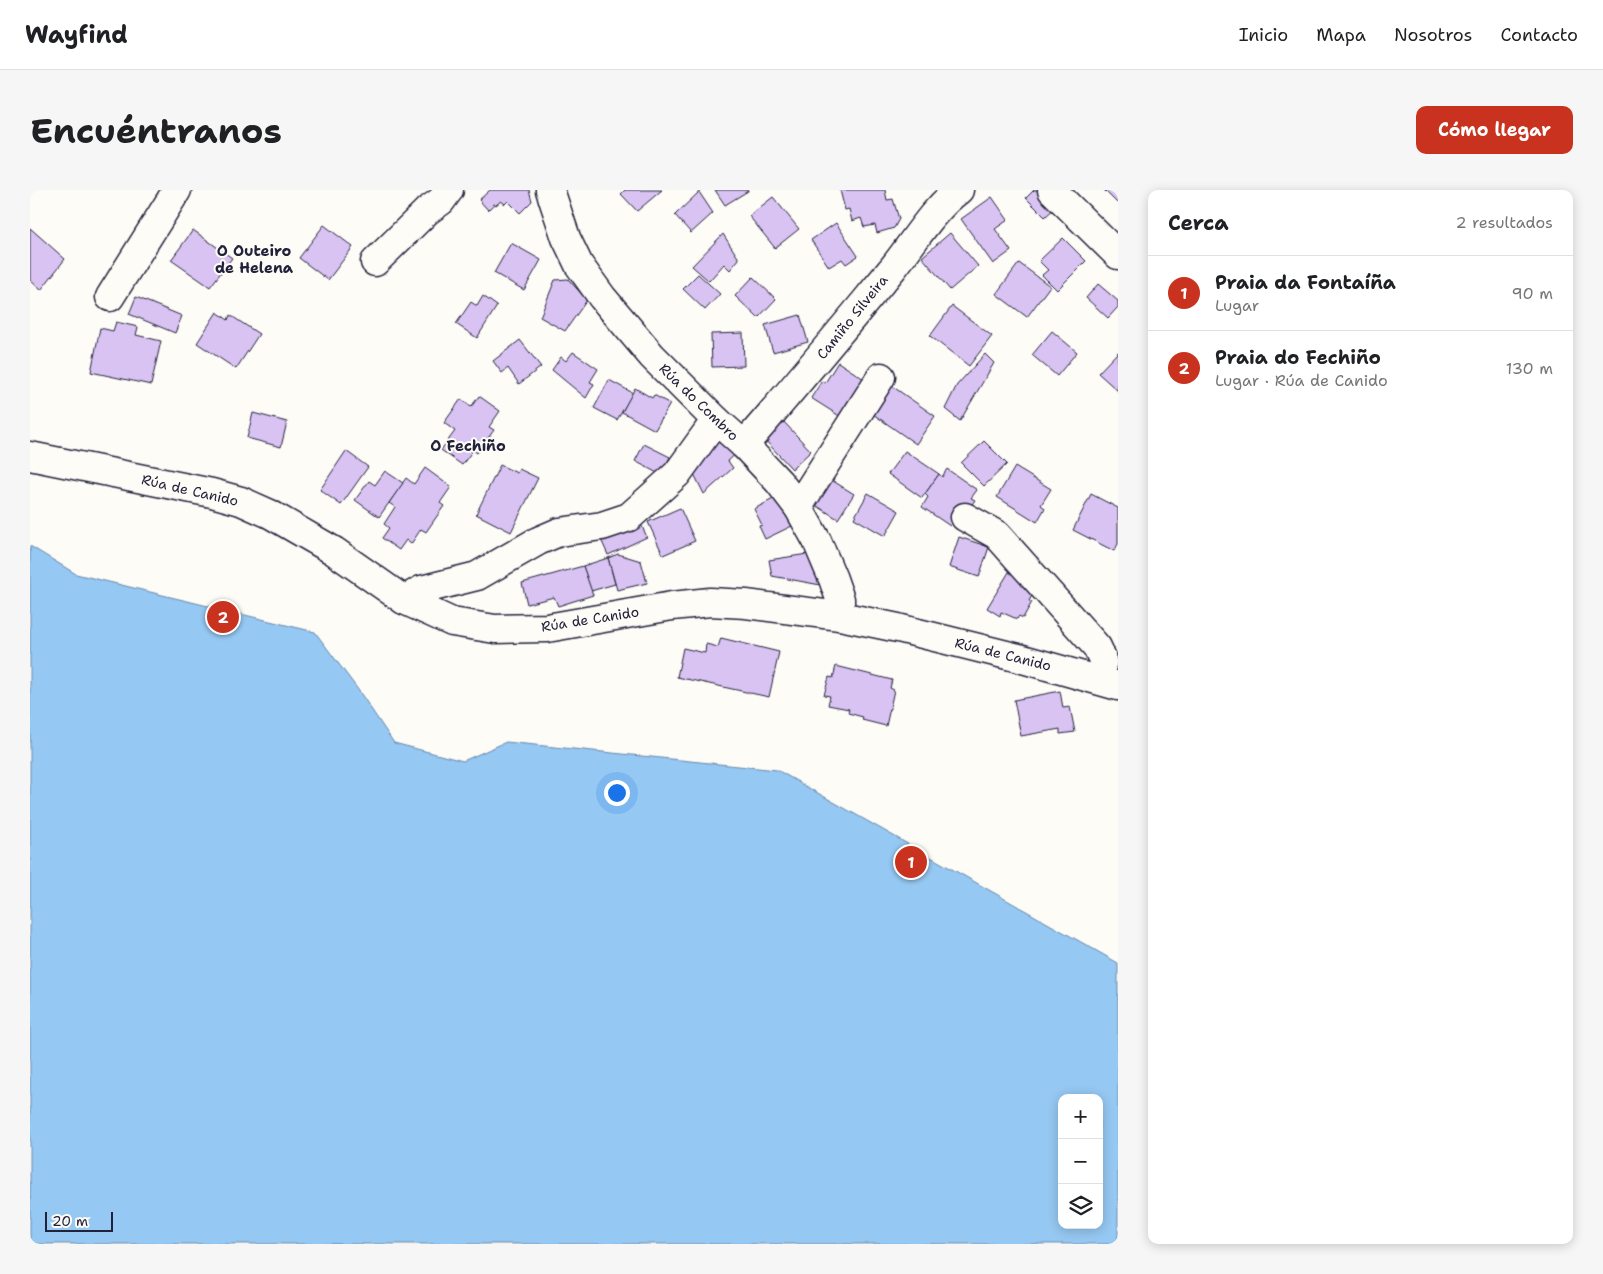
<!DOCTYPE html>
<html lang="es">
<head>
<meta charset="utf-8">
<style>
	:root { --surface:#fff; --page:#f6f6f6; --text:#202124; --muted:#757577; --line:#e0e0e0; --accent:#c8321e }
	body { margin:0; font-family:"Shantell Sans",sans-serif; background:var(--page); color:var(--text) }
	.controls { position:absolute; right:15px; bottom:15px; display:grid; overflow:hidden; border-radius:10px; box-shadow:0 2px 12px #0003 }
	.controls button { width:45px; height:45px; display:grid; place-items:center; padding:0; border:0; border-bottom:1px solid var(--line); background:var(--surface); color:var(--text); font:25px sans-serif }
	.scale { position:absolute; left:15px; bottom:12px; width:68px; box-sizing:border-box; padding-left:5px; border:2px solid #22223b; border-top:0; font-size:14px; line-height:18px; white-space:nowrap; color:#22223b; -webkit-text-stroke:4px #fdfcf7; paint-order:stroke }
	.you { position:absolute; left:586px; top:602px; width:18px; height:18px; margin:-12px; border:4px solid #fff; border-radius:50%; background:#1a73e8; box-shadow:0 0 0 8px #1a73e833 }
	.badge { display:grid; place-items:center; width:32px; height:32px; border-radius:50%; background:var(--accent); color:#fff; font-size:16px; font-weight:700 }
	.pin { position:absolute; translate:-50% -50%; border:2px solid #fff; box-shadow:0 1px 5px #0006 }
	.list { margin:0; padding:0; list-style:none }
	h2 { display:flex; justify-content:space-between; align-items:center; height:65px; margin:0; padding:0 20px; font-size:21px }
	h2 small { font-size:16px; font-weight:400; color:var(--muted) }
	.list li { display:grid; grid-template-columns:32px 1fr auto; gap:15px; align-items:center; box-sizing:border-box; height:75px; padding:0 20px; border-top:1px solid var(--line) }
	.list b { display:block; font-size:19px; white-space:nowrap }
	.list p { margin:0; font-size:16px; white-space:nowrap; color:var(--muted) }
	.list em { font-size:16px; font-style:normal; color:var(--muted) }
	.icon { flex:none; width:28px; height:28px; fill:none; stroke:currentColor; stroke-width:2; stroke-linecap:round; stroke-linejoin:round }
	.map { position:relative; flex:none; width:1088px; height:1054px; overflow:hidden; border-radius:10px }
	header { display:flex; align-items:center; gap:30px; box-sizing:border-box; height:70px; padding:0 25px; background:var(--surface); border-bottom:1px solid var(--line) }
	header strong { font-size:24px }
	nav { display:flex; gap:28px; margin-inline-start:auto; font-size:18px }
	.intro { display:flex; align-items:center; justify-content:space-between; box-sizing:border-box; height:120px; padding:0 30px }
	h1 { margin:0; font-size:35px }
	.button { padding:12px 22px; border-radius:10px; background:var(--accent); color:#fff; font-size:18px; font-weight:700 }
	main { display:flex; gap:30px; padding:0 30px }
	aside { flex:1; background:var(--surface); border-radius:10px; box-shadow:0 2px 12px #0003 }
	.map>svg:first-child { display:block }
</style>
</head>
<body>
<header>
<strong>Wayfind</strong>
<nav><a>Inicio</a><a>Mapa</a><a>Nosotros</a><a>Contacto</a></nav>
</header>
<div class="intro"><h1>Encuéntranos</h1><a class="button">Cómo llegar</a></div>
<main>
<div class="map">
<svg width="1088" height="1054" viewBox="0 0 1088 1054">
	<rect width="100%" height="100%" fill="#fdfcf7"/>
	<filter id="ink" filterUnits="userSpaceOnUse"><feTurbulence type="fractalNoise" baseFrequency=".02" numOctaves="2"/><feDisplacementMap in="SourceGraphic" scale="10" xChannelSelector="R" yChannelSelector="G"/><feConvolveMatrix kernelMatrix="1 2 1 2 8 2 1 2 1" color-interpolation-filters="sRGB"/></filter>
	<g filter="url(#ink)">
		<!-- water -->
		<path fill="#95c8f2" stroke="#6786a9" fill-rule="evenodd" d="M 0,356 L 46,384 L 285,442 L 329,501 L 364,553 L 433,571 L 476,552 L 747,580 L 1088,773 L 1088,1054 L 0,1054 ZM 1032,908 L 1069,908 L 1069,1035 L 1032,1035 Z"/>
		<!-- building -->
		<g fill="#d9c3f3" stroke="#22223b">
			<polygon points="460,0 499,0 502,11 490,23 478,11 475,14 471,11 466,15 464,14 458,20 449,10"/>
			<polygon points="595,0 632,0 607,21 591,4"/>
			<polygon points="685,0 718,0 718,1 695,15"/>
			<polygon points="810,0 855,0 857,10 863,9 869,29 864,38 847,43 845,35 834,37 831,28 822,31 819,19 815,20"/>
			<polygon points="1004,0 1011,0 1027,16 1015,27 996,8"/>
			<polygon points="1074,0 1088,0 1088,12 1087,13"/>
			<polygon points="669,2 683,23 661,43 645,25"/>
			<polygon points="743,7 769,39 745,58 719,26"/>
			<polygon points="962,7 978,30 965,39 981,61 963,74 931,29"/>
			<polygon points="806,33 828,66 816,74 812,69 799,77 781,50"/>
			<polygon points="294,35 323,57 298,90 269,68"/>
			<polygon points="0,38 35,69 11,100 0,90"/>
			<polygon points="163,40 202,68 180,97 141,70"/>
			<polygon points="920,43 948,76 920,100 892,67"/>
			<polygon points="693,44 709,69 700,80 694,74 679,91 662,76"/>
			<polygon points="1033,48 1056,71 1027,100 1012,85 1018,80 1009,71"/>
			<polygon points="481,53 511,70 494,100 464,83"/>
			<polygon points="989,73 1020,96 997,127 966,104"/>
			<polygon points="668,84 690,104 675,120 653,99"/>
			<polygon points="723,87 746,109 728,128 705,106"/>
			<polygon points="538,89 557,110 535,141 510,127 525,90"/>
			<polygon points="1068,94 1088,111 1088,117 1078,128 1056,108"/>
			<polygon points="453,106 467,116 447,148 426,134 441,112 447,116"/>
			<polygon points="106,107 152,126 145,143 99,124"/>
			<polygon points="922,116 962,146 939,176 900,146"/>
			<polygon points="187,122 198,130 200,125 229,144 206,179 167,153"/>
			<polygon points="770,125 778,152 743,162 735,135"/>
			<polygon points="86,132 108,137 106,145 131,151 121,195 61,182 70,138 83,141"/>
			<polygon points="1022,141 1047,162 1027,186 1002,165"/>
			<polygon points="713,143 714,176 682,177 681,144"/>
			<polygon points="490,150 511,177 489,194 478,178 472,183 463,171"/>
			<polygon points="543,162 568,179 560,192 564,194 556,208 522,180 531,167 536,171"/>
			<polygon points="1088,162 1088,201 1068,183"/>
			<polygon points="955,164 964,173 930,231 915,219 927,195"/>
			<polygon points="808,172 834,189 811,227 781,208 792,191 795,193"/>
			<polygon points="579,190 603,203 587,230 564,218"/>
			<polygon points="859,194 905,226 886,254 840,222"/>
			<polygon points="605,198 622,208 624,205 640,214 625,240 592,222"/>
			<polygon points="449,206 470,221 459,237 464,240 447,263 443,260 432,275 411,260 425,241 414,233 431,209 441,217"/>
			<polygon points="223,223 257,232 251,257 217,248"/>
			<polygon points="753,231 781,261 762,279 734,249"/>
			<polygon points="686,244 708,262 698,271 703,278 674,304 661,278"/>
			<polygon points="954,251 977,274 954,296 931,273"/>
			<polygon points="614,254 640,267 631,285 605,271"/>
			<polygon points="316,261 338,277 311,315 290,300"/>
			<polygon points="875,261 909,284 892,308 858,284"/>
			<polygon points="470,275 487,283 489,279 508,288 481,342 446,324"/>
			<polygon points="985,277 1021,299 1011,315 1015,318 1007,332 967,307"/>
			<polygon points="395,278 421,297 410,313 414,316 396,342 391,339 381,354 376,350 369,360 352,348 359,338 354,334 365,317 359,313 376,288 384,294"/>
			<polygon points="917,279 947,300 941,308 945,310 930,331 926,328 920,336 892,317 898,307 895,304 909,284 912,287"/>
			<polygon points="355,281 373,293 349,327 325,310 339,291 345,295"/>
			<polygon points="795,286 824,304 808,329 779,311"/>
			<polygon points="838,303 869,321 855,346 824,328"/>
			<polygon points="1061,304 1088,318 1088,354 1084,361 1043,340"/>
			<polygon points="749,306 764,335 735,349 729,336 732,335 724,319"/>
			<polygon points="650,318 665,351 633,365 618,332"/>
			<polygon points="608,328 617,347 578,365 569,345"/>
			<polygon points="929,347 959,357 949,387 919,377"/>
			<polygon points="784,363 796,396 742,386 739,370"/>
			<polygon points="588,364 611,371 617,393 587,400 578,368"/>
			<polygon points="578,368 585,394 561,401 553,376"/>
			<polygon points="553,376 563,405 528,416 524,407 497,414 492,393"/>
			<polygon points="979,382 1006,398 999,411 1002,412 993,428 989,426 987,429 971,422 970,426 957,418"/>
			<polygon points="691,448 749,462 739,507 647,487 653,458 675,463 676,454 688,457"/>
			<polygon points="806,476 862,490 860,498 864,500 856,536 832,530 833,527 818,523 819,519 798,515 800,506 794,505 799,487 803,488"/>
			<polygon points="1030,501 1033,518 1040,517 1045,542 1030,544 1030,539 991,546 984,510"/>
		</g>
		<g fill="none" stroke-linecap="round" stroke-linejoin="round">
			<!-- minor casing -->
			<g stroke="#22223b" stroke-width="31">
				<g id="minor">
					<polyline points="520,0 536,48 549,75 572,107 622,166 686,230 714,255 749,292 768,317 787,351 803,389 810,409 810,426"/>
					<polyline points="1022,0 1088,65"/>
					<polyline points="345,72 397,21 411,11 419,0"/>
					<polyline points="80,107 147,0"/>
					<path d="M 714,255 C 765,197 814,137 863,78 C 884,52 902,20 929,0"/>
					<polyline points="768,317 851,187"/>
					<polyline points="935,327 967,345 1067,457 1073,470 1071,490"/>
					<polyline points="374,410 391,400 447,386 508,351 529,342 572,336 599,327 647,284 686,230"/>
				</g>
			</g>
			<!-- major casing -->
			<g stroke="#22223b" stroke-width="31">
				<polyline id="major" points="0,266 182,303 211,311 240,324 304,361 374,410 422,432 465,439 517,438 642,416 680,412 716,414 810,426 868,438 989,468 1088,496"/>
			</g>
			<!-- minor -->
			<use href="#minor" stroke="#fdfcf7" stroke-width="28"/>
			<!-- major -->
			<use href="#major" stroke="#fdfcf7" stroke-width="28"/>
		</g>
	</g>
	<g text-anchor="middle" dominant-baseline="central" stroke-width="4" stroke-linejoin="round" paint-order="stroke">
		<!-- street labels -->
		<g font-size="14" fill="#22223b" stroke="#fdfcf7">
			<text transform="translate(822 127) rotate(-51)">Camiño Silveira</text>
			<text transform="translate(669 212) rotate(44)">Rúa do Combro</text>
			<text transform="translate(160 300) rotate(13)">Rúa de Canido</text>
			<text transform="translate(560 429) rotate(-9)">Rúa de Canido</text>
			<text transform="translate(973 464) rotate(14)">Rúa de Canido</text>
		</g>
		<!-- neighbourhood labels -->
		<g font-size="15" font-weight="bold" fill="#22223b" stroke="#fdfcf7">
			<text x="224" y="61">O Outeiro<tspan x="224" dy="17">de Helena</tspan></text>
			<text x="438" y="256">O Fechiño</text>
		</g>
	</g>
</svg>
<div class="controls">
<button>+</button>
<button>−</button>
<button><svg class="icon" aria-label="layers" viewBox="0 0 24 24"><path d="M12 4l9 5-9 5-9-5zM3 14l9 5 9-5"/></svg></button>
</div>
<div class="scale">20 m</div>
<div class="you"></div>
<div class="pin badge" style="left:881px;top:672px">1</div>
<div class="pin badge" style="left:193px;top:427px">2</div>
</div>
<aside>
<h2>Cerca<small>2 resultados</small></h2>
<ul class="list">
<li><span class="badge">1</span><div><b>Praia da Fontaíña</b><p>Lugar</p></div><em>90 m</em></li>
<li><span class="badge">2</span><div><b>Praia do Fechiño</b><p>Lugar · Rúa de Canido</p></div><em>130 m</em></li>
</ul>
</aside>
</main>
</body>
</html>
